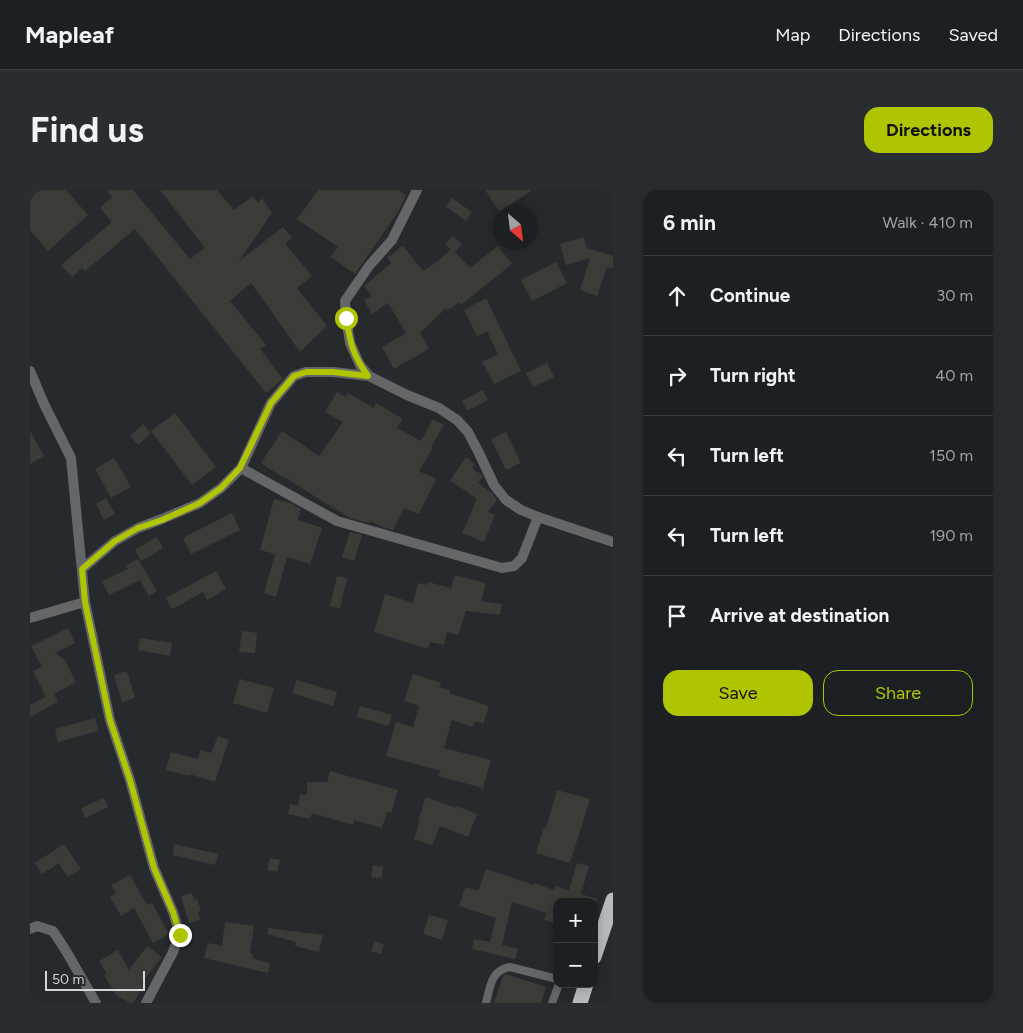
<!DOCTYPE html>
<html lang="en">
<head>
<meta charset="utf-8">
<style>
	:root { --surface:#1d2022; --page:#2a2d2f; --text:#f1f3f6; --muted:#a0a3a5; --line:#3b3e40; --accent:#b0c501 }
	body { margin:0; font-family:Figtree,sans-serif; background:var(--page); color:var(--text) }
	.controls { position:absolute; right:15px; bottom:15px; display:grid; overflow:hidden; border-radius:10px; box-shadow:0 2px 12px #0003 }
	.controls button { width:45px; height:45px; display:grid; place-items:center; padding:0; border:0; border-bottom:1px solid var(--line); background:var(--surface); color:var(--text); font:25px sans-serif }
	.compass { position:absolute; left:463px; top:15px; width:45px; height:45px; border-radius:50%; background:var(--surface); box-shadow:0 2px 12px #0003; rotate:152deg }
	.scale { position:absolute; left:15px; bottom:12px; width:100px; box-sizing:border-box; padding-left:5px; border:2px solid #d5d6d9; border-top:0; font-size:14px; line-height:18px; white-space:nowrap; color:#d5d6d9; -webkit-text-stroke:4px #272a2d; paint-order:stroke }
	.stop { position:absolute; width:15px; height:15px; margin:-11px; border:4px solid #b0c501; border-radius:50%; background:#fff }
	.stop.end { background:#b0c501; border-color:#fff; box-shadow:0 1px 5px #0008 }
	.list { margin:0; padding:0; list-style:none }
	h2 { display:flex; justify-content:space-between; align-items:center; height:65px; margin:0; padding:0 20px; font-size:21px }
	h2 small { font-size:16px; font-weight:400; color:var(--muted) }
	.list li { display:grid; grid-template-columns:32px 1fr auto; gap:15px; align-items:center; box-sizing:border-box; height:80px; padding:0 20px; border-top:1px solid var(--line) }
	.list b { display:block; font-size:19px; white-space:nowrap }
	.list em { font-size:16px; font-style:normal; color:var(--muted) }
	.actions { display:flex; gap:10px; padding:15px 20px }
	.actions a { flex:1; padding:11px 0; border:1px solid var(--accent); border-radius:15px; text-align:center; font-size:18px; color:var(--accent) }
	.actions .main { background:var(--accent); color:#111 }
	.icon { flex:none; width:28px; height:28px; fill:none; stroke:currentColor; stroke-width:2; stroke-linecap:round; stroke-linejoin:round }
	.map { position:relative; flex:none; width:583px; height:813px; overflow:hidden; border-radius:15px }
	header { display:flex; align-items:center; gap:30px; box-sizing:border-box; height:70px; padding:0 25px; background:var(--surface); border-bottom:1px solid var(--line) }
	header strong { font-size:24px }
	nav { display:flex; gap:28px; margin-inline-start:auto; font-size:18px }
	.intro { display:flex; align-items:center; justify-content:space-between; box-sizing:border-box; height:120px; padding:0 30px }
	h1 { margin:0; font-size:35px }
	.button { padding:12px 22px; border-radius:15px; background:var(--accent); color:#111; font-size:18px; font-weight:700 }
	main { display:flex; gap:30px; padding:0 30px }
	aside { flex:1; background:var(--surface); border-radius:15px; box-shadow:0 2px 12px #0003 }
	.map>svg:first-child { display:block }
</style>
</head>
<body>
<header>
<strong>Mapleaf</strong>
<nav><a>Map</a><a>Directions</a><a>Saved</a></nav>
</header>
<div class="intro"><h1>Find us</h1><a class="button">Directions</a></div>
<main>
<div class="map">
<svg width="583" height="813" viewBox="0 0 583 813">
	<rect width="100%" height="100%" fill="#272a2d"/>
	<!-- building -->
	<g fill="#3b3c38">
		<polygon points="0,0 36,0 58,25 18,61 0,40"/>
		<polygon points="77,0 103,0 160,69 175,58 130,0 187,0 204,20 223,6 228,13 232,8 242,23 209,71 253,37 262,48 255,54 282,86 267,98 297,136 270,162 221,93 200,111 236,155 230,159 253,189 236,203 105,39 55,81 52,78 42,87 31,75 82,32 70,18 82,7"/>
		<polygon points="288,0 369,0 376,6 368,22 325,84 301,67 308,57 267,29"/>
		<polygon points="455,0 502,0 470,22"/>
		<polygon points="422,8 442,22 436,31 416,17"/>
		<polygon points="422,46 432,54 425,62 440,78 468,56 482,74 431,115 430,112 418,120 416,118 390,143 399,159 364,179 352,157 376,143 358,113 342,124 334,110 342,106 334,96 361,73 357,68 373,56 393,81 408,71 421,59 415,55"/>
		<polygon points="553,47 557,58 583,66 583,79 577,77 567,106 550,100 560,68 536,75 530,54"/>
		<polygon points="526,72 537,93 502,111 491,90"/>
		<polygon points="456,108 491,181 464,194 452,172 468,164 457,141 447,146 434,120"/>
		<polygon points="517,173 524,187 503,197 496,183"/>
		<polygon points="453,200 458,210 437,221 432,211"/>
		<polygon points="307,202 316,207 318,203 344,218 346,213 373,229 367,238 391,251 403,229 414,235 401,257 403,258 389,281 406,289 389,324 374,318 363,340 350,336 340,331 339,333 320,328 292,311 255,287 254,288 231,273 252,241 289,266 313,232 295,222"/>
		<polygon points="145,223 186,277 162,295 121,241"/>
		<polygon points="113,234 121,243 108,255 100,246"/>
		<polygon points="0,241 14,266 0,274"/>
		<polygon points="476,242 491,273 476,280 461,249"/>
		<polygon points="436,267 445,274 442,278 452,285 453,287 448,293 461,302 467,310 458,322 465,325 454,352 432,343 447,309 420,290"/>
		<polygon points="84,268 101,297 81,308 65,279"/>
		<polygon points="76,308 85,324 74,330 66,314"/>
		<polygon points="244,309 263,314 271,319 268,330 292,338 280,374 257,367 246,407 234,403 245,364 230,360"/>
		<polygon points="202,323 210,340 161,364 153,348"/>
		<polygon points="320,342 332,345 324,371 312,367"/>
		<polygon points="127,347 133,358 111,371 105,360"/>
		<polygon points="108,369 127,401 119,406 110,390 79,405 72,391 98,379 96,375"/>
		<polygon points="186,381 196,399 177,410 173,402 142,419 136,408"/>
		<polygon points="425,385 456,393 451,411 472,414 470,425 436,421 428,445 417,442 414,455 400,452 398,459 344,442 355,404 383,413 388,393 397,395 398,392 421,398"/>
		<polygon points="307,386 317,388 310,418 300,416"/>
		<polygon points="38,438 45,453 25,463 34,469 46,492 24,504 28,512 0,527 0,515 16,507 3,481 12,477 1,456"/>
		<polygon points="212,441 227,443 225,463 209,462"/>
		<polygon points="110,448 142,453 140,466 108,460"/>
		<polygon points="97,481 105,508 92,512 84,485"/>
		<polygon points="383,484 411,493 409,497 420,500 419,503 459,516 453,534 445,531 443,537 422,530 414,558 461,570 453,598 408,586 411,581 356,566 366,532 383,537 389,516 374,511"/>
		<polygon points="210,489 244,498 237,523 203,513"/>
		<polygon points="267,490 307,502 303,516 262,503"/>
		<polygon points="330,516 362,525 359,536 327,527"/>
		<polygon points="65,528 68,541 28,552 25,539"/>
		<polygon points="188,546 199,550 185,592 159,584 159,586 136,580 141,562 168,569 171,560 181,563"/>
		<polygon points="300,581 368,600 361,623 357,622 352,638 324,630 323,635 282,623 280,629 258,624 260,614 268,616 270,604 277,605 277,592 297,592"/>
		<polygon points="527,600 560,609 540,673 506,663 514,637 516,638"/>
		<polygon points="396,607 426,618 427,616 447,624 438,647 410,636 402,655 384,649 390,631 388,630"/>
		<polygon points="74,608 78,617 55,628 51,618"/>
		<polygon points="34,654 51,679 37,687 29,673 12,684 5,673"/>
		<polygon points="144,654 188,664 185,675 143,665"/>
		<polygon points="240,668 250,670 247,682 237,680"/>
		<polygon points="547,673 559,676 551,704 567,709 566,712 527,712 527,734 514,730 517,723 482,712 472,755 488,759 485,769 442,759 444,749 460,752 466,728 429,716 435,697 448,701 456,679 504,695 504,693 524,700 526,696 539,701"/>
		<polygon points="343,675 353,677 352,688 341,687"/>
		<polygon points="100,685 117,715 122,713 139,744 123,753 104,718 91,726 80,707 86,703 81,695"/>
		<polygon points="162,703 164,710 167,709 171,721 168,722 170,730 159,733 151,706"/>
		<polygon points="399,725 418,730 412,750 393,744"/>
		<polygon points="195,732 224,736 220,763 223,764 222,768 240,773 238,783 174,768 178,753 192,756"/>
		<polygon points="239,738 293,745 289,762 265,756 266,752 237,744"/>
		<polygon points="345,751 354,755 351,764 341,761"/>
		<polygon points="117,756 132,767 111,794 114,796 103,813 100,813 86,805 74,785 77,784 69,771 88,760 99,780"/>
		<polygon points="476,784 516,797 511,813 464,813 473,786"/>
	</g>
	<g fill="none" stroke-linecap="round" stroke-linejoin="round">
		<!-- lane -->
		<g stroke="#656668" stroke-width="8">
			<path d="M 456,813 C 460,797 461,780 480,777 L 527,789"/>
			<polyline points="522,813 529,794"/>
		</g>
		<!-- street -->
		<g stroke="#656668" stroke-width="10">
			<polyline points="0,181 14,214 41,268 55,412 80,530 100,590 124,678 143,722 150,745 142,764 116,813"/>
			<polyline points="339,186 330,175 320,153 316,128 315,111 339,76 362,50 387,0"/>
			<polyline points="211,278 307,331 472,378 484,376 492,368 508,327"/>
			<polyline points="52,379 85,351 108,338 132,329 170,313 191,298 211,278 241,213 264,186 276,182 303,182 339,186 377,205 409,218 427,230 438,242 448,261 464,295 476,310 491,320 508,327 583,352"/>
			<polyline points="0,428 55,412"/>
			<polyline points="0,739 7,736 23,741 36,761 66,813"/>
		</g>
		<!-- highway -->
		<g stroke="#b7babe" stroke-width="15">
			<polyline points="564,767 583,710"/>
			<polyline points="550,813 556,794"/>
		</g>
	</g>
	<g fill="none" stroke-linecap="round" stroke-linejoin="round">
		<!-- route -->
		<path stroke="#b0c501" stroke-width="6" d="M 150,745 L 143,722 L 124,678 L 100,590 L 80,530 L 55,412 L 52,379 L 85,351 L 108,338 L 132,330 L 170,313 L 191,298 L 210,278 L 241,213 L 264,186 L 276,182 L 303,182 L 338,186 C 323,166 320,152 316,128"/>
	</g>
</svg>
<div class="controls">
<button>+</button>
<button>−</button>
</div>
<svg class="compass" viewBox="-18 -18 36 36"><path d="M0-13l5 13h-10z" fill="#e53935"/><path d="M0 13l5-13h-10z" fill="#a0a3a5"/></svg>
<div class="scale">50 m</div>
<div class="stop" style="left:316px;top:128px"></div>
<div class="stop end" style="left:150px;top:745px"></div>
</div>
<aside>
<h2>6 min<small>Walk · 410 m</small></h2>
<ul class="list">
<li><svg class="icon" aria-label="ahead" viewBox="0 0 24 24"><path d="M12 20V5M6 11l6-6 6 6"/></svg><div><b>Continue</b></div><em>30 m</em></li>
<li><svg class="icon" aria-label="right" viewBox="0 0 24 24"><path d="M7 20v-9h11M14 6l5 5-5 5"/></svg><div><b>Turn right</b></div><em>40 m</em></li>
<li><svg class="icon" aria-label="left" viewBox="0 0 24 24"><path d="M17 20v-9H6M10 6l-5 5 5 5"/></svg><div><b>Turn left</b></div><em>150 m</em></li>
<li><svg class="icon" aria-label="left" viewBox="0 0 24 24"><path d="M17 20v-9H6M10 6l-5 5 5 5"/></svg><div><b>Turn left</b></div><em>190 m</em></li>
<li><svg class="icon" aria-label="arrive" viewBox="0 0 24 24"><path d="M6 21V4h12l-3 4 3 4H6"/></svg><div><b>Arrive at destination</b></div></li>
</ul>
<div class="actions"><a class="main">Save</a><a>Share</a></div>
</aside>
</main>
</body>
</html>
